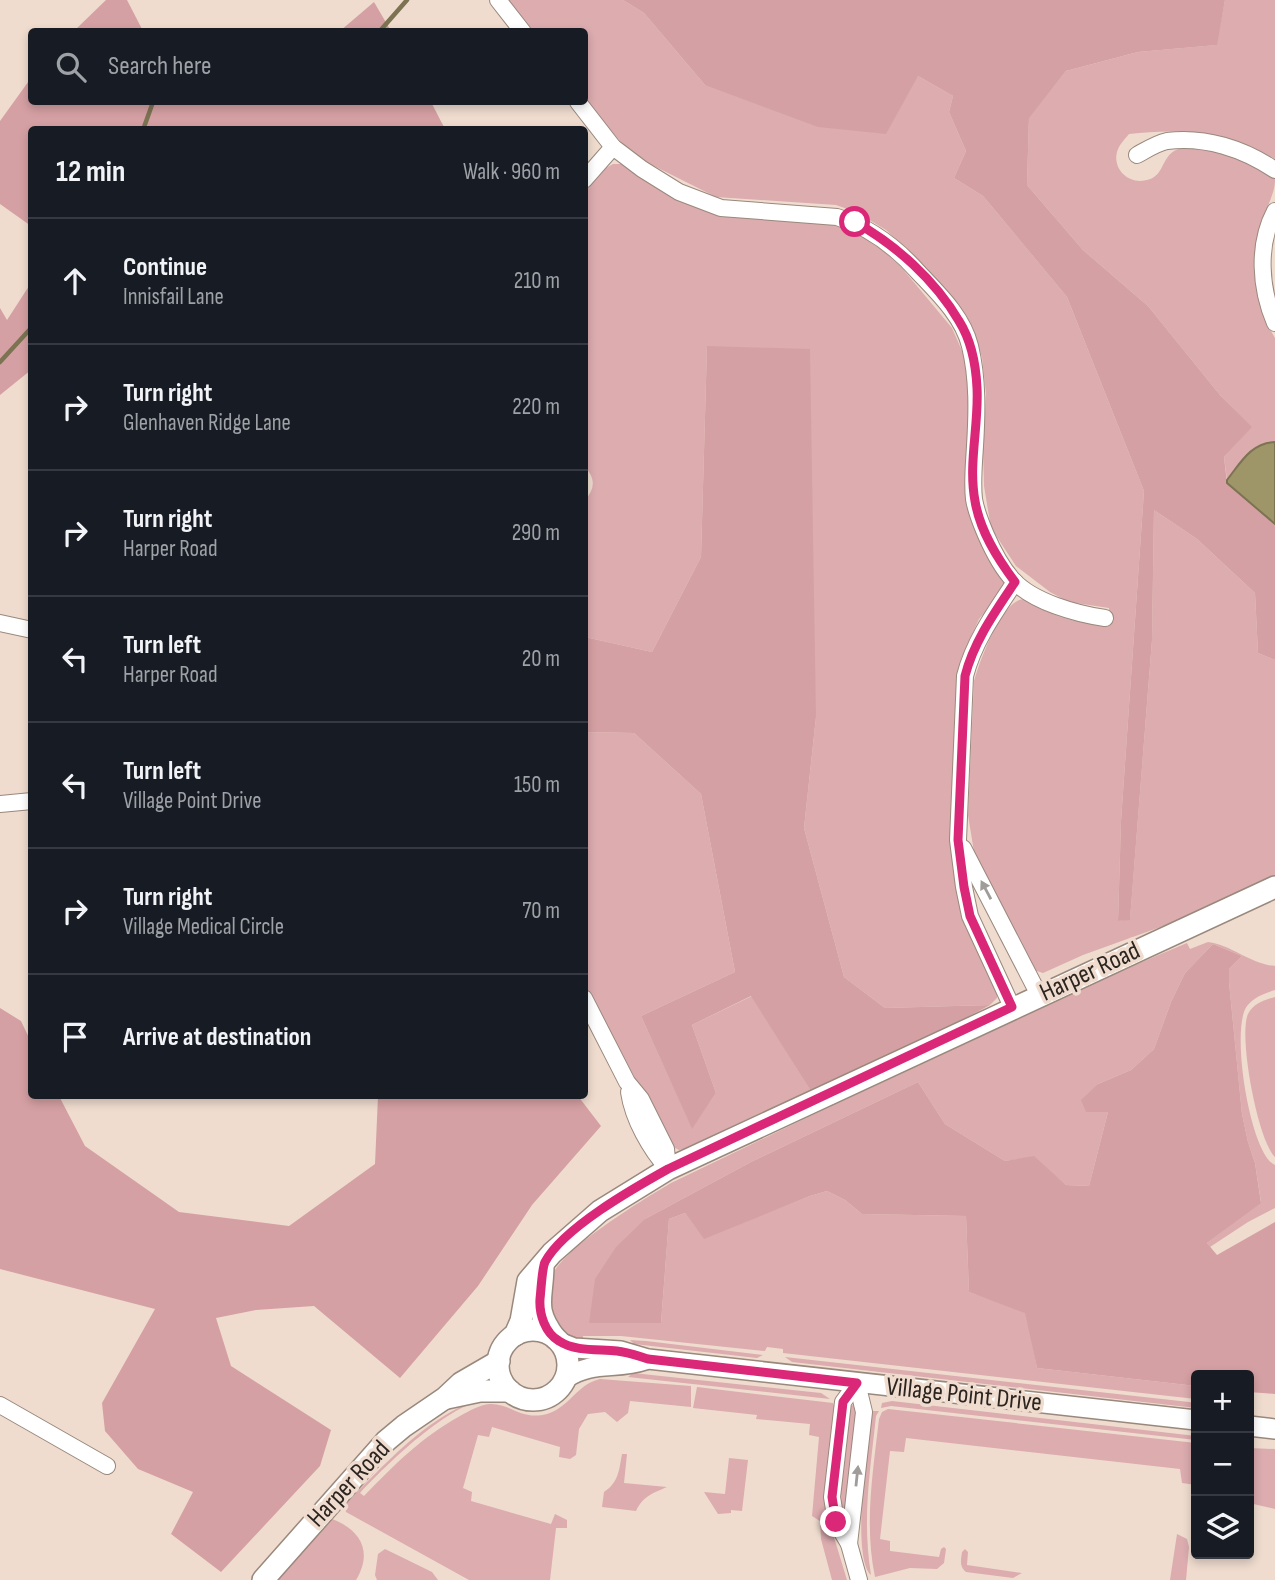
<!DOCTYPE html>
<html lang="en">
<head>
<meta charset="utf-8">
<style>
	:root { --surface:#171b24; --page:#20242c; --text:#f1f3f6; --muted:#9ea1a6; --line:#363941 }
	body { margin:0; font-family:"Sofia Sans Condensed",sans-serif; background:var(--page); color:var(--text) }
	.controls { position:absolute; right:21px; bottom:21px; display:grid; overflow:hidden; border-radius:7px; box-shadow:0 4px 10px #0003 }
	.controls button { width:63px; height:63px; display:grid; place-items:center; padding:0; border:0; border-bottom:2px solid var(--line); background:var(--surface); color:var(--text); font:35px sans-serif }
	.stop { position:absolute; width:21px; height:21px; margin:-16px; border:5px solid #db2777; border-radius:50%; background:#fff }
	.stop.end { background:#db2777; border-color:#fff; box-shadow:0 2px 7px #0008 }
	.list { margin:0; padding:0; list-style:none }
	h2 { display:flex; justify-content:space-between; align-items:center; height:91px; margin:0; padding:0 28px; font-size:30px }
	h2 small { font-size:23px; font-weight:400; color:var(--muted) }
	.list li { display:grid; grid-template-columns:46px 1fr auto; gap:21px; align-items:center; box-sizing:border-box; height:126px; padding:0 28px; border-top:2px solid var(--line) }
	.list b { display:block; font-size:26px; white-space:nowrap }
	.list p { margin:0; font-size:23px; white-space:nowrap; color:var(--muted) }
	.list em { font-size:23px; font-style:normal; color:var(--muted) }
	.icon { flex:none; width:38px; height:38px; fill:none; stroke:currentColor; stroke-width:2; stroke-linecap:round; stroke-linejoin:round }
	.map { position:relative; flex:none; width:1275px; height:1580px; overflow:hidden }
	.search { position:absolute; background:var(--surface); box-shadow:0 4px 10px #0003; left:28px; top:28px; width:560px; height:77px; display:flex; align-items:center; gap:18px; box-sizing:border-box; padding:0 24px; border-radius:7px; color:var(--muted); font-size:26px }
	.panel { position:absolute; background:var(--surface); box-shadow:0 4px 10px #0003; left:28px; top:126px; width:560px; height:973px; border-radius:7px }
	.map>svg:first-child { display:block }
</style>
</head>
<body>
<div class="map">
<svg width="1275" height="1580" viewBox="0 0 1275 1580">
	<rect width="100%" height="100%" fill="#efdccf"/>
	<!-- green -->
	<g fill="#dcacaf">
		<path d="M 507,0 L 623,0 L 644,13 L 705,85 L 918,76 L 953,96 L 949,112 L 966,151 L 954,178 L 983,196 L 1067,297 L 1144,491 L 1121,821 L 1118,921 L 1130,919 L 1152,640 L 1154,510 L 1197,539 L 1255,593 L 1258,653 L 1275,660 L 1275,876 L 1177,921 L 1083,955 L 1043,973 L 1034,970 L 1019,944 L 974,852 L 968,815 L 974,681 C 979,664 1004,590 1029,600 C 1037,603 1045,610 1053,614 C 1069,621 1090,624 1107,624 L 1109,608 L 1069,602 L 1050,592 L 1016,566 L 991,528 L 984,486 L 983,449 L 986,394 L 982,357 L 973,330 L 946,292 L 915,257 L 886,230 L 856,212 L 836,205 L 716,197 L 650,164 L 629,150 L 583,102 L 584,32 L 530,31 Z"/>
		<path d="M 1225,0 L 1275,0 L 1275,159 C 1227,132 1183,128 1129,134 C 1124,140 1119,145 1117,152 C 1113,167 1125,181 1140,181 C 1165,180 1159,161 1174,151 C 1195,138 1258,164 1275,179 C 1275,194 1268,202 1265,215 C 1255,253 1253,303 1275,338 L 1275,442 C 1251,443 1241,462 1227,480 L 1224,457 L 1251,427 L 1220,395 L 1148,306 L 1083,250 L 1027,185 L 1029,117 L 1066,71 L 1138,52 L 1216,45 Z"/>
		<path d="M 613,164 L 622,164 L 656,187 L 711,209 L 800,219 L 847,228 L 876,244 L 902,268 L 952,328 L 963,353 L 968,371 L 972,519 L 980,541 L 1002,575 L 1004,583 L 1003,591 L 979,619 L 962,657 L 955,709 L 951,853 L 961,910 L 997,988 L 997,998 L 990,1005 L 885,1008 L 844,977 L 804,828 L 816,717 L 707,346 L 701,557 L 652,652 L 585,637 L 585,500 C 595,489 596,478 584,466 L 585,192 L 606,168 Z"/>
		<polygon points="585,732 634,733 701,794 735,972 641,1016 692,1128 716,1093 692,1025 752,996 812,1093 690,1148 679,1150 671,1146 585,985"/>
		<path d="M 1208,942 C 1232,945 1250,964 1275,966 L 1275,990 C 1265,993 1254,997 1247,1006 C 1230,1028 1250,1154 1275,1165 L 1275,1208 L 1248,1222 L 1210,1247 L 1207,1243 L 1261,1202 L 1255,1163 L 1248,1142 L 1242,1114 L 1229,982 L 1229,969 L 1242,956 L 1213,944 L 1185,973 L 1171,1002 L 1154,1049 L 1131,1070 L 1098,1084 L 1108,1112 L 1089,1186 L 1066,1185 L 1033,1157 L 1005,1161 L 945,1124 L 918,1082 L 751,1162 L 645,1219 L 661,1323 L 669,1219 L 685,1213 L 704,1238 L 810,1196 L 827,1191 L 845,1200 L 862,1214 L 966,1216 L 969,1292 L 1026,1312 L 1037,1368 L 1196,1386 L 1196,1399 L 783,1353 L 783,1349 L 767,1347 L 765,1351 L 621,1336 L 583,1336 L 583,1344 L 576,1344 L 549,1322 C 550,1309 547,1290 551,1278 C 561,1249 644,1199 671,1183 L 912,1067 L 1085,986 L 1187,943 L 1190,949 Z"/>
		<path d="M 1275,997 L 1275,1157 C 1258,1142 1238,1036 1248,1014 C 1253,1004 1264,1000 1275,997 Z"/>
		<polygon points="630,1340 646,1341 763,1355 757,1358 634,1344"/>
		<polygon points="785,1357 1189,1402 1196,1403 1196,1408 792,1362"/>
		<polygon points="633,1373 821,1393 830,1399 628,1377"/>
		<path d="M 583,1379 C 562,1394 551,1419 519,1408 C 509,1404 501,1399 489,1399 C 450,1402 386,1465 360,1493 L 364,1496 C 394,1465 422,1437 460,1416 C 469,1411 479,1405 490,1404 C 510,1403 521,1421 547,1414 C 570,1407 577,1384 600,1379 L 691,1386 L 691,1407 L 630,1401 L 628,1413 L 617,1422 L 605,1412 L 588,1414 L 579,1429 L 576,1455 L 570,1459 L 559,1457 L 560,1447 L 492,1427 L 489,1437 L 478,1435 L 463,1488 L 472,1492 L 471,1501 L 551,1524 L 555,1514 L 567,1520 L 567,1528 L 556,1528 L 550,1580 L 469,1580 L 346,1512 L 344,1505 C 348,1499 354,1495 359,1490 C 390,1459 418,1429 458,1408 C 464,1405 470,1401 477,1400 C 485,1399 496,1397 504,1398 C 520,1401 526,1412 545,1406 C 562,1401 567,1384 583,1379 Z"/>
		<polygon points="697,1387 833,1403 836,1410 829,1521 847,1580 832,1580 821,1539 820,1521 812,1516 819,1437 809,1435 810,1424 756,1419 757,1415 693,1408"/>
		<polygon points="892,1401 1196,1436 1196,1440 891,1406 881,1408 882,1403"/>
		<path d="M 853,1405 L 857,1408 L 846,1519 L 843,1521 C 838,1483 844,1445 849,1407 Z"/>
		<path d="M 888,1409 L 1196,1443 L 1196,1485 L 1182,1483 L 1180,1469 L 906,1438 L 904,1452 L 890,1451 L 880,1539 L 890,1541 L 890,1551 L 939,1557 L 941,1549 L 944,1547 L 946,1549 L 944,1563 L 937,1569 L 910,1568 L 875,1577 C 864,1524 873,1472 879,1419 L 882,1412 Z"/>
		<path d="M 873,1411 L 879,1411 L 876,1416 C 870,1473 862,1518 871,1575 C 851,1558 867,1437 873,1411 Z"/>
		<polygon points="1249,1448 1275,1449 1275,1509 1249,1503"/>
		<path d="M 622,1454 L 627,1454 L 624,1483 L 667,1487 C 653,1493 643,1496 636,1511 L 602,1507 L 604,1492 C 619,1482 619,1470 622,1454 Z"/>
		<polygon points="729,1458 748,1460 742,1511 731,1510 731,1513 718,1514 704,1492 725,1494"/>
		<path d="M 332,1519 C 361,1530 373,1552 356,1580 L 275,1580 L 328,1520 Z"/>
		<polygon points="1177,1534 1187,1539 1189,1547 1186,1580 1170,1580"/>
		<polygon points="385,1549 432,1572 438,1580 377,1580 375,1575 378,1554"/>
		<path d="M 965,1549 L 968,1552 L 967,1565 L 1022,1573 L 1013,1578 L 966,1572 C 959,1566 961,1560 962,1552 Z"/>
	</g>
	<!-- forest -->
	<g fill="#d5a0a3">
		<polygon points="106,0 127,0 143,31 74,31"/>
		<polygon points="623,0 1225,0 1217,45 1138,52 1066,71 1029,118 1027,185 1083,250 1148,306 1220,395 1252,427 1224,457 1227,483 1275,524 1275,660 1258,653 1255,593 1197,539 1154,510 1152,640 1130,920 1118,921 1121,821 1144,491 1067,297 983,196 954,178 966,151 949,112 953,96 918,76 886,134 818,127 705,85 644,13"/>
		<polygon points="374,2 391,31 340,31"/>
		<polygon points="31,78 32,102 431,102 445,129 32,130 31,226 0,204 0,121"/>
		<polygon points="31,283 31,370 0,395 0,308 7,320"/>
		<polygon points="707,346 810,349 816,717 804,828 844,977 885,1008 990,1005 900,1054 812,1093 751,996 692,1025 716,1093 692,1129 641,1016 735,972 701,794 634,733 585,732 585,637 652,652 701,557"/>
		<polygon points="1213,944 1242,956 1229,969 1229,982 1242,1114 1248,1142 1255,1163 1261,1203 1207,1243 1217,1255 1275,1222 1275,1394 1249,1392 1249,1375 1196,1375 1196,1386 1037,1368 1025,1313 969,1292 966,1216 862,1214 845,1200 827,1191 810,1196 704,1239 685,1213 669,1219 661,1323 589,1323 595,1279 616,1247 645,1219 751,1162 918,1082 945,1124 1005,1161 1034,1156 1066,1185 1089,1186 1108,1112 1086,1112 1081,1100 1098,1084 1131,1070 1154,1049 1171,1002 1185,973"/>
		<polygon points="0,1008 21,1021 31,1042 32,1096 59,1096 85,1146 179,1212 289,1226 375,1164 378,1096 578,1096 601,1126 532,1205 478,1286 400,1378 314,1306 256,1310 216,1318 231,1366 331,1430 320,1466 221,1572 171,1534 193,1492 138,1469 105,1431 102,1403 155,1309 0,1269"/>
	</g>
	<!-- water -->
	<path fill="#9e9568" stroke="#7c7352" stroke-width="2" d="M 1275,442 L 1275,524 L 1227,483 L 1227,480 C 1241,462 1251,443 1275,442 Z"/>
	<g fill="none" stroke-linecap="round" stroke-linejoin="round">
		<!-- stream -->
		<g stroke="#7c7352" stroke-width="4.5">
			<polyline points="379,32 407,0"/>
			<polyline points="143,130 153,102"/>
			<polyline points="0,362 32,327"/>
		</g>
		<!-- minor casing -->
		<g stroke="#99887c" stroke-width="18">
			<g id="minor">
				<polyline points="498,0 523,32"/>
				<path d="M 578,102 L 613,147 L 642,169 L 679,192 L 721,208 L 837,217 C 870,227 896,247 919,273 C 939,294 963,317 970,346 C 978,379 977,413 975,446 C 974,464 972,482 974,499 C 976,512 981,523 986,535 C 993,551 1001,567 1013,580 C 1033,602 1077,614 1105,618"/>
				<path d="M 1137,155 C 1146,150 1157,143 1167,141 C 1205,136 1244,149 1275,170"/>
				<polyline points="584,180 613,147"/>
				<path d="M 1275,211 C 1257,245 1260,288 1275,323"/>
				<polyline points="0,623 32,630"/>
				<polyline points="0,804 32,801"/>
				<polyline points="963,848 1039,995"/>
				<polyline points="584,998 627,1082 641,1099 666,1149 668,1169"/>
				<path d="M 1012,1007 L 970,916 L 964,887 L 958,840 L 965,676 C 974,641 995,612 1015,582"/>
				<path d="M 629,1092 C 633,1119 650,1149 668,1169"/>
				<polyline points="857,1383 843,1402 832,1497 836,1522 849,1544 859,1580"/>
				<polyline points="0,1405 107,1466"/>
				<polyline points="849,1544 864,1412 857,1383"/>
			</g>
		</g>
		<!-- tertiary casing -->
		<g stroke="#99887c" stroke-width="22">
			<g id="tertiary">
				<polyline points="559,1342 574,1348 621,1351 648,1359 1196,1420"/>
				<path d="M 566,1378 C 593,1360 616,1370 645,1360"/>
				<polyline points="1249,1426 1275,1429"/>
			</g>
		</g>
		<!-- secondary casing -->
		<g stroke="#99887c" stroke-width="24">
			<g id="secondary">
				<path d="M 543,1265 C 543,1299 532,1307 555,1338"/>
				<circle cx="533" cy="1365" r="35"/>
				<polyline points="515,1335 521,1321 528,1281 552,1253 600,1211 668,1169 1275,887"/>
				<polyline points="447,1398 480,1391 510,1391"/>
				<polyline points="263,1580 386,1441 404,1426 445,1398 461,1383 499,1361"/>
			</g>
		</g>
		<!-- minor -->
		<use href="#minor" stroke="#fff" stroke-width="16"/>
		<!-- tertiary -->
		<use href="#tertiary" stroke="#fff" stroke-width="19"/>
		<!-- secondary -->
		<use href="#secondary" stroke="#fff" stroke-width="21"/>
	</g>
	<!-- one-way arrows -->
	<defs><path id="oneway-solid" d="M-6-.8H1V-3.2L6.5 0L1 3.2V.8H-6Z" transform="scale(1.75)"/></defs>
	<g fill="#a09c9a">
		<use href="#oneway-solid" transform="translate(986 890) rotate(-118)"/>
		<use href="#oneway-solid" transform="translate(857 1476) rotate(-84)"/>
	</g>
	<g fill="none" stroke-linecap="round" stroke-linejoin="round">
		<!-- route -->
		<path stroke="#db2777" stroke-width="9" d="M 836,1522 L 832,1497 L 842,1411 L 843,1402 L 857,1383 L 648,1359 C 638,1356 627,1352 617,1351 C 598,1349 576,1352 559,1341 C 545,1333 539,1314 540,1299 C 541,1291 542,1268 545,1262 C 563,1228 634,1188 668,1169 L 1012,1007 L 970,916 L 964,887 L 958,840 L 965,676 C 974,641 995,612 1015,582 C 997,558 980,531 975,501 C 968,464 979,425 977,388 C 976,366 971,340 959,321 C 935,280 896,245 855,222"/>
	</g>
	<g text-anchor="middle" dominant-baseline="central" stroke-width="7" stroke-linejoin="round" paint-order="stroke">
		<!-- street labels -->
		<g font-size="26" fill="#2b241f" stroke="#efdccf">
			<text transform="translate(1090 972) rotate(-25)">Harper Road</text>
			<text transform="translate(964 1395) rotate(6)">Village Point Drive</text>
			<text transform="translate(349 1484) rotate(-47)">Harper Road</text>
		</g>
	</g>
</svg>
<div class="controls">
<button>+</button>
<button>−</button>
<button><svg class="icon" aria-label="layers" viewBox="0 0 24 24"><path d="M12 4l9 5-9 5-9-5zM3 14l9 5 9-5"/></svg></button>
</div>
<div class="stop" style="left:855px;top:222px"></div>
<div class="stop end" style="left:836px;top:1522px"></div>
<div class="search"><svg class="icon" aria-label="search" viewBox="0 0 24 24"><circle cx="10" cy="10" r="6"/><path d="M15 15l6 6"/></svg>Search here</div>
<section class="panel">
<h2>12 min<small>Walk · 960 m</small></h2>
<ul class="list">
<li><svg class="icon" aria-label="ahead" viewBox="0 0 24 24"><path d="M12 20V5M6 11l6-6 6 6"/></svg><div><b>Continue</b><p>Innisfail Lane</p></div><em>210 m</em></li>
<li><svg class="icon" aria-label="right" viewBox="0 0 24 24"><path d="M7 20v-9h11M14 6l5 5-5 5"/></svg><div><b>Turn right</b><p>Glenhaven Ridge Lane</p></div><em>220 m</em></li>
<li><svg class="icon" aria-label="right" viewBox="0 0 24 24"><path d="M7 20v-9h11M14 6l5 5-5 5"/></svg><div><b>Turn right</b><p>Harper Road</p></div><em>290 m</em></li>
<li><svg class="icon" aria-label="left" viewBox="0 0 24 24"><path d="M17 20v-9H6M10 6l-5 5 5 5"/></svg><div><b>Turn left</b><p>Harper Road</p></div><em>20 m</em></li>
<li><svg class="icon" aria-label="left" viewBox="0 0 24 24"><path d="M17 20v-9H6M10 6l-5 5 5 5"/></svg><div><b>Turn left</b><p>Village Point Drive</p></div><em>150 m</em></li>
<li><svg class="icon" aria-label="right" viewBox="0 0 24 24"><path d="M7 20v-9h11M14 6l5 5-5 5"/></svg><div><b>Turn right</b><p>Village Medical Circle</p></div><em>70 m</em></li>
<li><svg class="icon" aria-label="arrive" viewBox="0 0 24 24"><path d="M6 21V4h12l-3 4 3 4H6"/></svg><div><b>Arrive at destination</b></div></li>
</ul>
</section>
</div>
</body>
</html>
